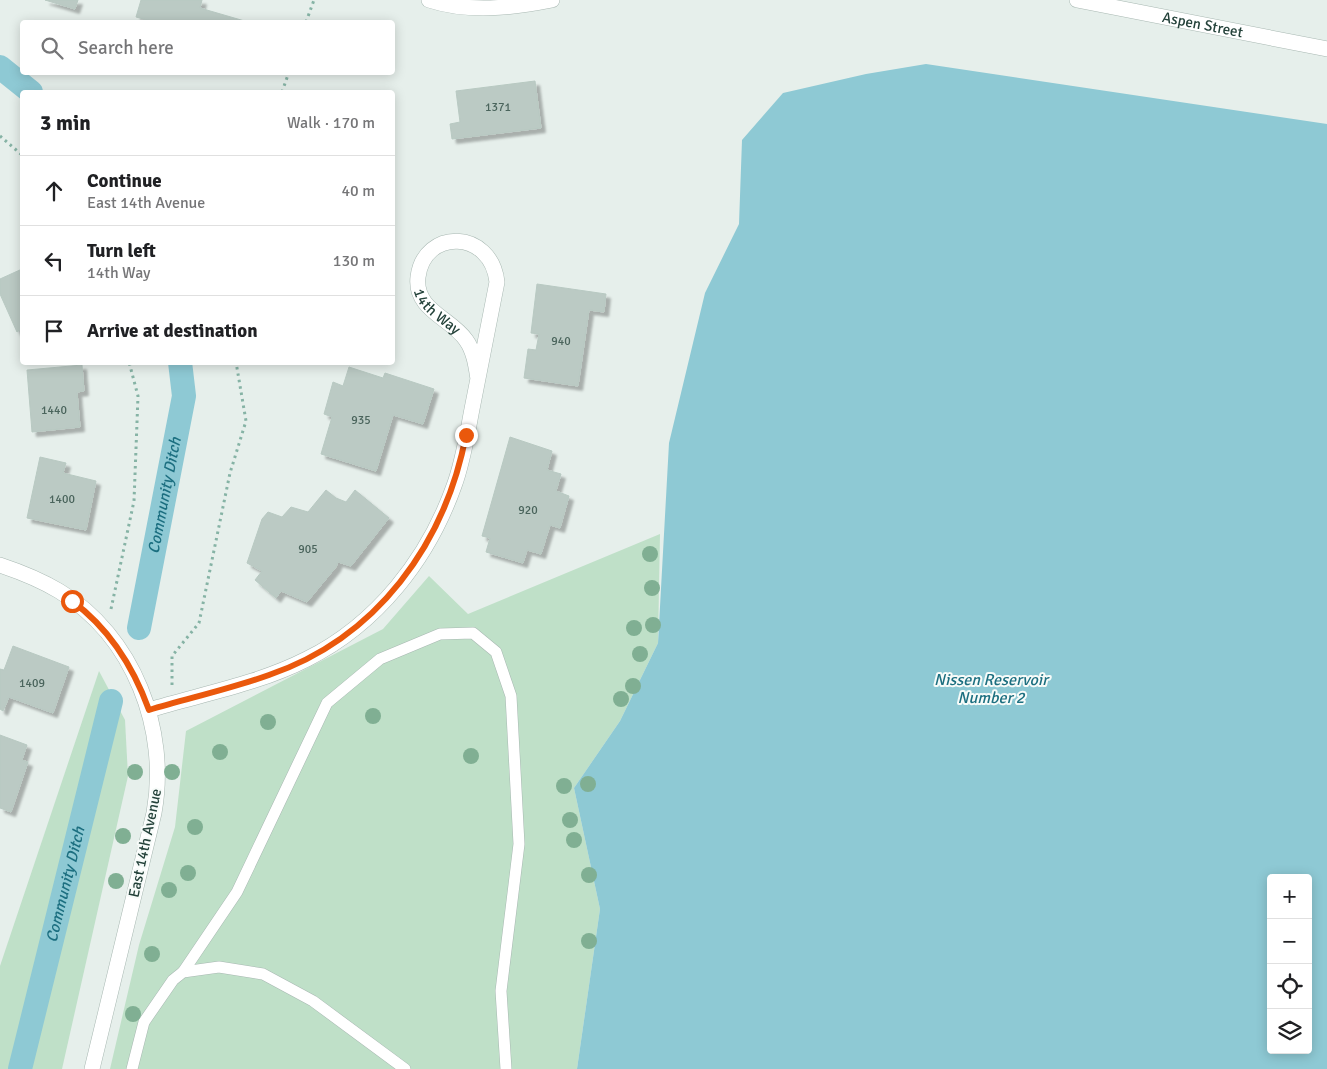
<!DOCTYPE html>
<html lang="en">
<head>
<meta charset="utf-8">
<style>
	:root { --surface:#fff; --page:#f2f2f2; --text:#202124; --muted:#757577; --line:#e0e0e0 }
	body { margin:0; font-family:Signika,sans-serif; background:var(--page); color:var(--text) }
	.controls { position:absolute; right:15px; bottom:15px; display:grid; overflow:hidden; border-radius:5px; box-shadow:0 2px 12px #0003 }
	.controls button { width:45px; height:45px; display:grid; place-items:center; padding:0; border:0; border-bottom:1px solid var(--line); background:var(--surface); color:var(--text); font:25px sans-serif }
	.stop { position:absolute; width:15px; height:15px; margin:-11px; border:4px solid #ea580c; border-radius:50%; background:#fff }
	.stop.end { background:#ea580c; border-color:#fff; box-shadow:0 1px 5px #0008 }
	.list { margin:0; padding:0; list-style:none }
	h2 { display:flex; justify-content:space-between; align-items:center; height:65px; margin:0; padding:0 20px; font-size:21px }
	h2 small { font-size:16px; font-weight:400; color:var(--muted) }
	.list li { display:grid; grid-template-columns:32px 1fr auto; gap:15px; align-items:center; box-sizing:border-box; height:70px; padding:0 20px; border-top:1px solid var(--line) }
	.list b { display:block; font-size:19px; white-space:nowrap }
	.list p { margin:0; font-size:16px; white-space:nowrap; color:var(--muted) }
	.list em { font-size:16px; font-style:normal; color:var(--muted) }
	.icon { flex:none; width:28px; height:28px; fill:none; stroke:currentColor; stroke-width:2; stroke-linecap:round; stroke-linejoin:round }
	.map { position:relative; flex:none; width:1327px; height:1069px; overflow:hidden }
	.search { position:absolute; background:var(--surface); box-shadow:0 2px 12px #0003; left:20px; top:20px; width:375px; height:55px; display:flex; align-items:center; gap:12px; box-sizing:border-box; padding:0 18px; border-radius:5px; color:var(--muted); font-size:19px }
	.panel { position:absolute; background:var(--surface); box-shadow:0 2px 12px #0003; left:20px; top:90px; width:375px; height:275px; border-radius:5px }
	.map>svg:first-child { display:block }
</style>
</head>
<body>
<div class="map">
<svg width="1327" height="1069" viewBox="0 0 1327 1069">
	<defs>
		<filter id="shadow"><feDropShadow dx="4.5" dy="4.5" stdDeviation="1" flood-color="#0004"/></filter>
	</defs>
	<rect width="100%" height="100%" fill="#e6efeb"/>
	<!-- green -->
	<g fill="#bfe0c8">
		<polygon points="660,534 658,643 620,721 574,788 600,909 577,1069 110,1069 139,945 175,827 186,731 383,629 429,576 468,614"/>
		<polygon points="99,671 125,720 128,776 62,1069 0,1069 0,966"/>
	</g>
	<!-- water -->
	<path fill="#8ec9d4" fill-rule="evenodd" d="M 926,64 L 1327,124 L 1327,1069 L 577,1069 L 600,909 L 574,788 L 620,721 L 658,643 L 669,443 L 705,293 L 739,224 L 742,140 L 783,93 L 866,74 ZM 1271,878 L 1308,878 L 1308,1050 L 1271,1050 Z"/>
	<g fill="none" stroke-linecap="round" stroke-linejoin="round">
		<!-- canal -->
		<g stroke="#8ec9d4" stroke-width="24">
			<polyline points="0,67 31,92"/>
			<path id="s1" d="M 139,628 L 184,396 L 180,362"/>
			<path id="s2" d="M 20,1069 L 111,701"/>
		</g>
	</g>
	<!-- building -->
	<g fill="#bbcac4" stroke="#b8c9c2" filter="url(#shadow)">
		<polygon points="45,0 78,0 75,9"/>
		<polygon points="141,0 202,0 200,8 248,22 154,22 136,17"/>
		<polygon points="535,81 541,128 452,139 450,124 460,122 456,91"/>
		<polygon points="22,269 22,329 17,332 0,294 0,279"/>
		<polygon points="537,284 606,294 604,312 589,310 578,386 524,378 528,349 536,350 539,334 531,333"/>
		<polygon points="82,365 84,391 77,392 80,427 32,432 27,370"/>
		<polygon points="349,367 383,378 385,373 434,389 423,424 393,415 376,471 321,454 332,417 324,414 333,382 343,386"/>
		<polygon points="510,437 552,451 547,470 561,474 556,491 569,496 560,528 550,525 541,554 527,550 523,563 486,552 490,538 482,536"/>
		<polygon points="40,457 66,463 63,473 96,481 86,530 27,518"/>
		<polygon points="326,490 336,498 346,502 355,490 389,518 351,566 338,562 336,567 307,602 281,591 276,598 255,580 262,571 247,563 262,519 268,512 282,517 291,507 308,512"/>
		<polygon points="13,646 69,667 53,713 9,697 3,711 0,709 0,669 4,670"/>
		<polygon points="0,735 27,745 22,760 28,762 11,812 0,808"/>
	</g>
	<g fill="none" stroke-linecap="round" stroke-linejoin="round">
		<!-- service casing -->
		<g stroke="#a8b8b2" stroke-width="12">
			<g id="service">
				<polyline points="183,972 237,892 327,703 380,659 440,634 473,633 496,652 511,696 519,844 501,991 506,1069"/>
				<polyline points="132,1069 144,1022 173,980 183,972 219,967 263,974 313,1001 405,1069"/>
			</g>
		</g>
		<!-- minor casing -->
		<g stroke="#a8b8b2" stroke-width="16">
			<g id="minor">
				<path d="M 429,0 C 469,13 512,8 552,0"/>
				<path id="s3" d="M 1077,0 L 1327,49"/>
				<path d="M 0,565 C 21,572 41,580 59,591 C 134,636 169,730 154,813 L 92,1069"/>
				<path id="s4" d="M 149,710 C 202,694 258,684 307,659 C 377,624 428,559 454,486 C 463,462 467,435 472,409 C 480,367 489,324 497,282 C 491,229 424,228 418,277 C 414,310 451,318 466,340 C 474,351 476,366 478,379"/>
			</g>
		</g>
		<!-- path -->
		<g stroke="#86b3a5" stroke-width="3" stroke-dasharray="2.5 4" stroke-linecap="butt">
			<polyline points="306,22 314,0"/>
			<polyline points="282,92 289,72"/>
			<polyline points="0,136 22,155"/>
			<polyline points="111,609 134,501 138,396 129,362"/>
			<polyline points="172,685 172,656 199,623 230,473 246,421 236,362"/>
		</g>
		<!-- service -->
		<use href="#service" stroke="#fff" stroke-width="11"/>
		<!-- minor -->
		<use href="#minor" stroke="#fff" stroke-width="15"/>
	</g>
	<!-- trees -->
	<g fill="#80af93">
		<circle cx="650" cy="554" r="8"/>
		<circle cx="652" cy="588" r="8"/>
		<circle cx="653" cy="625" r="8"/>
		<circle cx="634" cy="628" r="8"/>
		<circle cx="640" cy="654" r="8"/>
		<circle cx="633" cy="686" r="8"/>
		<circle cx="621" cy="699" r="8"/>
		<circle cx="373" cy="716" r="8"/>
		<circle cx="268" cy="722" r="8"/>
		<circle cx="220" cy="752" r="8"/>
		<circle cx="471" cy="756" r="8"/>
		<circle cx="135" cy="772" r="8"/>
		<circle cx="172" cy="772" r="8"/>
		<circle cx="588" cy="784" r="8"/>
		<circle cx="564" cy="786" r="8"/>
		<circle cx="570" cy="820" r="8"/>
		<circle cx="195" cy="827" r="8"/>
		<circle cx="123" cy="836" r="8"/>
		<circle cx="574" cy="840" r="8"/>
		<circle cx="188" cy="873" r="8"/>
		<circle cx="589" cy="875" r="8"/>
		<circle cx="116" cy="881" r="8"/>
		<circle cx="169" cy="890" r="8"/>
		<circle cx="589" cy="941" r="8"/>
		<circle cx="152" cy="954" r="8"/>
		<circle cx="133" cy="1014" r="8"/>
	</g>
	<g fill="none" stroke-linecap="round" stroke-linejoin="round">
		<!-- route -->
		<path stroke="#ea580c" stroke-width="6" d="M 72,601 C 110,629 133,666 149,710 C 189,698 230,689 269,675 C 377,638 445,544 466,435"/>
	</g>
	<g text-anchor="middle" dominant-baseline="central" stroke-width="4" stroke-linejoin="round" paint-order="stroke">
		<!-- number labels -->
		<g font-size="12" fill="#4a645c">
			<text x="498" y="107">1371</text>
			<text x="561" y="341">940</text>
			<text x="54" y="410">1440</text>
			<text x="361" y="420">935</text>
			<text x="62" y="499">1400</text>
			<text x="528" y="510">920</text>
			<text x="308" y="549">905</text>
			<text x="32" y="683">1409</text>
		</g>
		<!-- street labels -->
		<g font-size="15" fill="#24423a" stroke="#f7fbf9">
			<text stroke="none"><textPath href="#s3" startOffset="128">Aspen Street</textPath></text>
			<text stroke="none"><textPath href="#s4" startOffset="770">14th Way</textPath></text>
			<text transform="translate(145 843) rotate(-78)">East 14th Avenue</text>
		</g>
		<!-- water labels -->
		<g font-size="16" font-style="italic" fill="#1c6f80" stroke="#f7fbf9">
			<text stroke="none"><textPath href="#s1" startOffset="135">Community Ditch</textPath></text>
			<text x="991" y="680">Nissen Reservoir<tspan x="991" dy="18">Number 2</tspan></text>
			<text stroke="none"><textPath href="#s2" startOffset="190">Community Ditch</textPath></text>
		</g>
	</g>
</svg>
<div class="controls">
<button>+</button>
<button>−</button>
<button><svg class="icon" aria-label="locate" viewBox="0 0 24 24"><circle cx="12" cy="12" r="6"/><path d="M12 2v4M12 18v4M2 12h4M18 12h4"/></svg></button>
<button><svg class="icon" aria-label="layers" viewBox="0 0 24 24"><path d="M12 4l9 5-9 5-9-5zM3 14l9 5 9-5"/></svg></button>
</div>
<div class="stop" style="left:72px;top:601px"></div>
<div class="stop end" style="left:466px;top:435px"></div>
<div class="search"><svg class="icon" aria-label="search" viewBox="0 0 24 24"><circle cx="10" cy="10" r="6"/><path d="M15 15l6 6"/></svg>Search here</div>
<section class="panel">
<h2>3 min<small>Walk · 170 m</small></h2>
<ul class="list">
<li><svg class="icon" aria-label="ahead" viewBox="0 0 24 24"><path d="M12 20V5M6 11l6-6 6 6"/></svg><div><b>Continue</b><p>East 14th Avenue</p></div><em>40 m</em></li>
<li><svg class="icon" aria-label="left" viewBox="0 0 24 24"><path d="M17 20v-9H6M10 6l-5 5 5 5"/></svg><div><b>Turn left</b><p>14th Way</p></div><em>130 m</em></li>
<li><svg class="icon" aria-label="arrive" viewBox="0 0 24 24"><path d="M6 21V4h12l-3 4 3 4H6"/></svg><div><b>Arrive at destination</b></div></li>
</ul>
</section>
</div>
</body>
</html>
